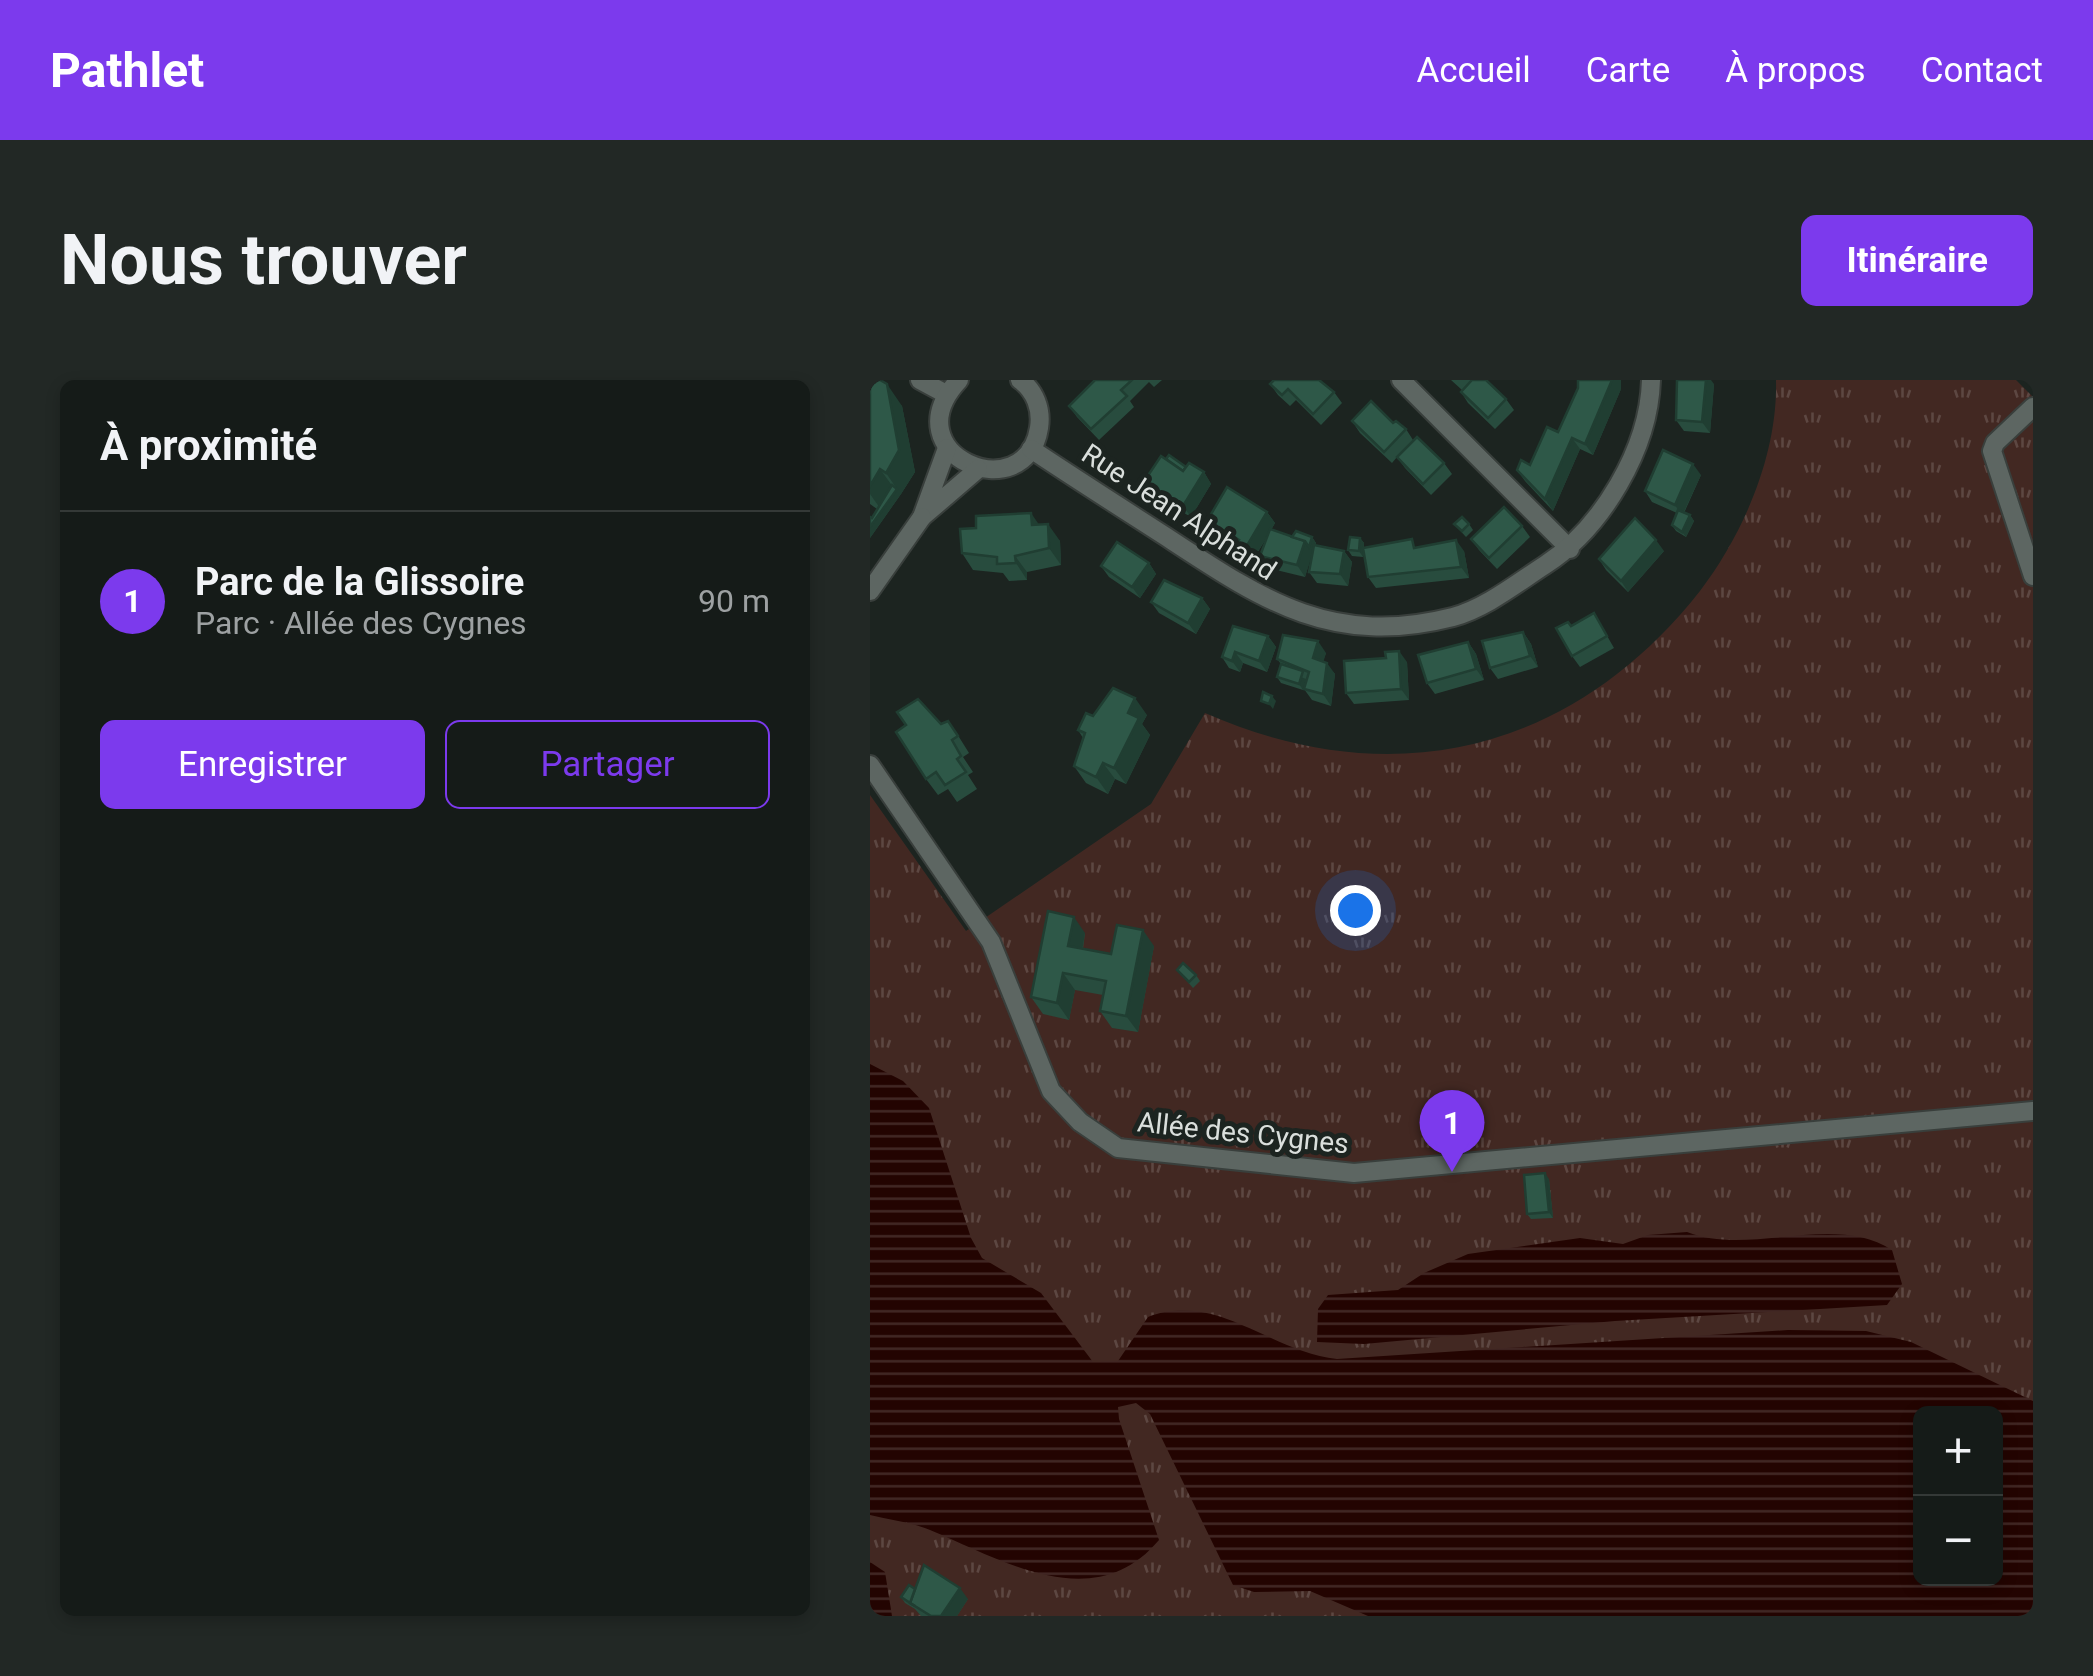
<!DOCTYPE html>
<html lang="fr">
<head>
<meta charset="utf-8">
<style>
	:root { --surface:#151b18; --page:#222825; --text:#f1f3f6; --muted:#9da1a2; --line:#343937; --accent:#7c3aed }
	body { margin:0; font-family:Roboto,sans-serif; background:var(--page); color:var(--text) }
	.controls { position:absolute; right:30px; bottom:30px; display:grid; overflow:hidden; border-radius:15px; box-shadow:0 5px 15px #0003 }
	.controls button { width:90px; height:90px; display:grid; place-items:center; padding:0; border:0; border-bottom:2px solid var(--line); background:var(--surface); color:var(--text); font:50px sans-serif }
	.you { position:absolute; left:485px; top:530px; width:35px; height:35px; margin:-25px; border:8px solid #fff; border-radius:50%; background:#1a73e8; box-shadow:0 0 0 15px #1a73e833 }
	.badge { display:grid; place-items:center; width:65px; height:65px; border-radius:50%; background:var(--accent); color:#fff; font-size:32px; font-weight:700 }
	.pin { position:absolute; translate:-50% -82px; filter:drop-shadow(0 2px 5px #0008) }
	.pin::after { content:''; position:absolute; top:52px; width:35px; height:30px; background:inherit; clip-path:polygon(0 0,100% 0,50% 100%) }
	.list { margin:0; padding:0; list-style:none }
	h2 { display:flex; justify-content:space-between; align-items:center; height:130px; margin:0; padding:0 40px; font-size:42px }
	h2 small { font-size:32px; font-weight:400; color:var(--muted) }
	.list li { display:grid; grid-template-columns:65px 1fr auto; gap:30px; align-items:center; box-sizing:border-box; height:180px; padding:0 40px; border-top:2px solid var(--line) }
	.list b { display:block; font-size:38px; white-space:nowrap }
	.list p { margin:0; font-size:32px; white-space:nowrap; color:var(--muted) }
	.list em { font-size:32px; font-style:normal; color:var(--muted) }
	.actions { display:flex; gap:20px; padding:30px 40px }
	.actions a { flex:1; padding:22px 0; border:2px solid var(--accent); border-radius:15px; text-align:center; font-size:35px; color:var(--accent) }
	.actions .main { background:var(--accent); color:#fff }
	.map { position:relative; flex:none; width:1163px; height:1236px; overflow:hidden; border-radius:15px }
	header { display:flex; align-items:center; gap:60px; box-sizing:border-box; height:140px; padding:0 50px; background:var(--accent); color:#fff }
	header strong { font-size:48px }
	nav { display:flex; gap:55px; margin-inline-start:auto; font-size:35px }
	.intro { display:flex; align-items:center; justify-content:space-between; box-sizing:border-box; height:240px; padding:0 60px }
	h1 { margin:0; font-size:70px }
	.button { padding:25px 45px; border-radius:15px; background:var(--accent); color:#fff; font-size:35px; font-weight:700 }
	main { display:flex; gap:60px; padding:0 60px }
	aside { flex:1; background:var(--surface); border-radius:15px; box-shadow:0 5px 15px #0003 }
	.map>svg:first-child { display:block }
</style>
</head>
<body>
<header>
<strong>Pathlet</strong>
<nav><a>Accueil</a><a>Carte</a><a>À propos</a><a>Contact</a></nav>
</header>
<div class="intro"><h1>Nous trouver</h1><a class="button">Itinéraire</a></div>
<main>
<aside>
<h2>À proximité<small></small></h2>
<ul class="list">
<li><span class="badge">1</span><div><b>Parc de la Glissoire</b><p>Parc · Allée des Cygnes</p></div><em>90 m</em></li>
</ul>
<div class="actions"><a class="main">Enregistrer</a><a>Partager</a></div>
</aside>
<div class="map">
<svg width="1163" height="1236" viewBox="0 0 1163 1236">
	<defs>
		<pattern id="park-tufts" width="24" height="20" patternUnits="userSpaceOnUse" patternTransform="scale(2.5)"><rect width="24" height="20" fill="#422822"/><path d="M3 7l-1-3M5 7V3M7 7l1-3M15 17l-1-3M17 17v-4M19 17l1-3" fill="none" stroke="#5d4742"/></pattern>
		<pattern id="water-rules" width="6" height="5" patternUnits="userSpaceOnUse" patternTransform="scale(2.5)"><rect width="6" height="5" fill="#230401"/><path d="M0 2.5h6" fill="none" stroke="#422825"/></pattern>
	</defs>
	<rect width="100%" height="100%" fill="#1c2420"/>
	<!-- park -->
	<path fill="url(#park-tufts)" fill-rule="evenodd" d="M 906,0 L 1146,0 L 1163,17 L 1163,1236 L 0,1236 L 0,415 L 96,551 L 281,424 L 335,333 C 523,416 703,372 830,211 C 874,153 908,74 906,0 ZM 1050,1034 L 1126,1034 L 1126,1198 L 1050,1198 Z"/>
	<!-- water -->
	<g fill="url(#water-rules)" fill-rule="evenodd">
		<path d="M 0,684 L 33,701 L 59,728 L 101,858 L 112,878 L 171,913 L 223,982 L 248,981 L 278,937 C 345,910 401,972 467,979 L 918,950 L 996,951 L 1041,962 L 1163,1021 L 1163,1236 L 498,1236 L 440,1211 L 384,1212 L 363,1205 L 280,1034 L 266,1023 L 248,1027 L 249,1039 L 289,1160 C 225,1236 136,1182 60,1150 C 41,1142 20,1140 0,1135 ZM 1050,1034 L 1126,1034 L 1126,1198 L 1050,1198 Z"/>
		<path d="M 817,852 C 879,877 964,832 1022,870 L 1032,904 L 1017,925 L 745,941 L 494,964 L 447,962 L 448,929 L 458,915 L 528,910 L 554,893 L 598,874 L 710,858 L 753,864 L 778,855 Z"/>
		<polygon points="0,1182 15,1192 22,1236 0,1236"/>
	</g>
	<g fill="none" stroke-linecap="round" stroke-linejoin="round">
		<!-- street casing -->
		<g stroke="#393f3c" stroke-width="22">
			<g id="street">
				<polyline points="50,0 76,14"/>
				<path d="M 89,0 C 19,75 156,131 169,48 C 172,29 165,11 150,0"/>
				<polyline points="531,0 700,169"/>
				<polyline points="1163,27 1125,63 1122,71 1163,196"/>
				<polyline points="77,68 52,137 108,89"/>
				<path d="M 161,69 C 206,99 250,127 295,156 C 391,219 461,268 583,237 C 616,228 647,203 675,185 C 732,148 779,69 781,0"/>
				<polyline points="0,211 52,137"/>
				<polyline points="0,385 121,562 181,711 210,742 248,768 484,793 1163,731"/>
			</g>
		</g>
		<!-- street -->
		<use href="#street" stroke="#5d6662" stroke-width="18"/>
	</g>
	<!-- wall -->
	<g fill="#284c3e">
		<polygon points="0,0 32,26 45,92 31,114 0,158 0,137 2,138 7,129 0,124"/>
		<polygon points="225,0 292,0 284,7 279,2 260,21 264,27 229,60 207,37 199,26"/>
		<polygon points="581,0 616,0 636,19 644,30 625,49 598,23 591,12 592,10"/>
		<polygon points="400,4 464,12 472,23 451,45 426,20 420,26 408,15"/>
		<polygon points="844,4 840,53 814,51 806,40"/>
		<polygon points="751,9 723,75 710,69 683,131 655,101 647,90 660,85 688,52"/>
		<polygon points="482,41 523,43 536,49 543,60 574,83 582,94 561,115 535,88 527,77 522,83 490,53"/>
		<polygon points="296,79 334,92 341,104 321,137 281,114 273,103"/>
		<polygon points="831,95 814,133 820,135 824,141 816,157 806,151 802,145 807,133 782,122 775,111"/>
		<polygon points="397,132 405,143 401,150 422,157 442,157 446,163 445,165 474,171 482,182 478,206 447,203 439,192 442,173 435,197 398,188 390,176 397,157 383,180 375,175 369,167 345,152 337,141"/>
		<polygon points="584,144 599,144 603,150 596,157"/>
		<polygon points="169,145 190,161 191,185 157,192 157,200 139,201 133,193 103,190 92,173 106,148"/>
		<polygon points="652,146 660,157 627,189 609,170 601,159"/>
		<polygon points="490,158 494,163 494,168 548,167 594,171 599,198 506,208 498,197 493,172 493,177 482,176 478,170"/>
		<polygon points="794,171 758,212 736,190 729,179"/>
		<polygon points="279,183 286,194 270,218 239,197 231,186"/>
		<polygon points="332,218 340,229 326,254 289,233 281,222"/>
		<polygon points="724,233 744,268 710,287 702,276 701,246"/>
		<polygon points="653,252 661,264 668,287 628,299 620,288"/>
		<polygon points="398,256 406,267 397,292 373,283 370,292 359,288 352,277"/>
		<polygon points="598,262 606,274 614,300 565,314 557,303"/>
		<polygon points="456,273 453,281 465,294 461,326 442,320 434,309 437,299 433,310 411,303 407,297 411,284 407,279"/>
		<polygon points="537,282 539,320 484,324 476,313"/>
		<polygon points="277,335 272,344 280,355 256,404 245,399 238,414 216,403 204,386 213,358 208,350 223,336"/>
		<polygon points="71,344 89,357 99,373 93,377 103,392 98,395 107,409 87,422 78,409 68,415 56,399"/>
		<polygon points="215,553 213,569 241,574 284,566 268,652 242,648 230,631 233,615 205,610 199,640 173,634 161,617"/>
		<polygon points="307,590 326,595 330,601 323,608"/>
		<polygon points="679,799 683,838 661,839 657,834"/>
		<polygon points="45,1209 98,1219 87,1236 51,1236 45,1229 35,1223 31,1217"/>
	</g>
	<!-- shaded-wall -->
	<g fill="#203e32">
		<polygon points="742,0 751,0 751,9 723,75 715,64"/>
		<polygon points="836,0 841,0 844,4 840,53 832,42"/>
		<polygon points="17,4 32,26 45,92 31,114 0,158 0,147 12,131 0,114 0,106 10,89 26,111 27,109 16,93"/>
		<polygon points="702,58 710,69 683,131 675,119"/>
		<polygon points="823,84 831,95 812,136 805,125"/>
		<polygon points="334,92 341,104 321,137 313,126"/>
		<polygon points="397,132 405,143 383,180 375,169"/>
		<polygon points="161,133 172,149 162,145"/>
		<polygon points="820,135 824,141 816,157 812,152"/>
		<polygon points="178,144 190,161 191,185 179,168"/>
		<polygon points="442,157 446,163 435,197 427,185 435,161"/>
		<polygon points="490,158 494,163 493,177 489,171"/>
		<polygon points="586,160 594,171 599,198 591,187"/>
		<polygon points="786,160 794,171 758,212 751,201"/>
		<polygon points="474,171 482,182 478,206 470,194"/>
		<polygon points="145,176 157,192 157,200 146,183"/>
		<polygon points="279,183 286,194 270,218 262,207"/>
		<polygon points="332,218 340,229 326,254 318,243"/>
		<polygon points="653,252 661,264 668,287 660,276"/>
		<polygon points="398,256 406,267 397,292 389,281"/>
		<polygon points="448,261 456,273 451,290 443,278"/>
		<polygon points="598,262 606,274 614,300 606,289"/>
		<polygon points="529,271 537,282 539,320 531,309"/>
		<polygon points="365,272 373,283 370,292 362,281"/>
		<polygon points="457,283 465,294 461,326 453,314"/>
		<polygon points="431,297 436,299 433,310 429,304"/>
		<polygon points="402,316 406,321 403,329 399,324"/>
		<polygon points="265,318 277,335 272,344 280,355 256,404 244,388 258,333"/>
		<polygon points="233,383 245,399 238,414 226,397"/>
		<polygon points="204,537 215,553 210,583 198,566"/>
		<polygon points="273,550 284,566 268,652 256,636"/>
		<polygon points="193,593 205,610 199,640 187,623"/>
		<polygon points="675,793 679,799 683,838 679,832"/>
		<polygon points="90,1208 98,1219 87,1236 71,1236"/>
	</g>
	<!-- building -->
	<g fill="#2e5848" stroke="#203e32" stroke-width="2.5">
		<polygon points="0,0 10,0 17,4 29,70 16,93 10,89 0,106"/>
		<polygon points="225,0 262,0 251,10 257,16 221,49 199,26"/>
		<polygon points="404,0 449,0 464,12 443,34 418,9 412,15 400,4"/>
		<polygon points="602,0 616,0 636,19 618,38 591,12"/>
		<polygon points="708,0 742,0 715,64 702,58 675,119 647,90 651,80 660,85 677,47 688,52 708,8"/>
		<polygon points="807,0 836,0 832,42 806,40"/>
		<polygon points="501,21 523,43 526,41 536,49 514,72 482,41"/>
		<polygon points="547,57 574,83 553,104 527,77"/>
		<polygon points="793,70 823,84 805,125 775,111"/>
		<polygon points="299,75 316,87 313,91 296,79"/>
		<polygon points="291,76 313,91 319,83 334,92 313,126 273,103"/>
		<polygon points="22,105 27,109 0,147 0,137 2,138"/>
		<polygon points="357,107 397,132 375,169 367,163 369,160 337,141"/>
		<polygon points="634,127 652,146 619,178 601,159"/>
		<polygon points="808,130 820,135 812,152 802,145"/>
		<polygon points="161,133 162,145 178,144 179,168 145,176 146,183 127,184 127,177 92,173 90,149 106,148 106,136"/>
		<polygon points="592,137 599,144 592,151 584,144"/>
		<polygon points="765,138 786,160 751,201 729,179"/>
		<polygon points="400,149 435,161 427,185 390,176"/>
		<polygon points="426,151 442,157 439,167 435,161 422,157"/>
		<polygon points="480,157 490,158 489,171 478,170"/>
		<polygon points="542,159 544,168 586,160 591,187 498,197 493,168"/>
		<polygon points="247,162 279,183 262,207 231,186"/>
		<polygon points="444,165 474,171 470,194 439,192"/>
		<polygon points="294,200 332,218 318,243 281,222"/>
		<polygon points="724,233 737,256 702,276 686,248 698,242 701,246"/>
		<polygon points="363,246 398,256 389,281 365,272 362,281 352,277"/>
		<polygon points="653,252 660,276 620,288 612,261"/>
		<polygon points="413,255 448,261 443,278 457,283 453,314 434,309 439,292 407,279"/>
		<polygon points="598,262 606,289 557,303 548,275"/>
		<polygon points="529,271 531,309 476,313 474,281 516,278 515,272"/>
		<polygon points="411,284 433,291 429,304 407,297"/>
		<polygon points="243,308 265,318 258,333 269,338 244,388 233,383 226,397 204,386 215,353 208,350 216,333 223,336"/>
		<polygon points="393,312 402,316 399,324 391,321"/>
		<polygon points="48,319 71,344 78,341 88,356 82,360 91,376 87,379 96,392 75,405 66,392 56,399 26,352 36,345 27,332"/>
		<polygon points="178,531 204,537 198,566 241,574 247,545 273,550 256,636 230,631 236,601 193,593 187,623 161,617"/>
		<polygon points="313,583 326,595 319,602 307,590"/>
		<polygon points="675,793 679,832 657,834 654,795"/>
		<polygon points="54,1185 90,1208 71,1236 61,1236 40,1223"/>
		<polygon points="39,1205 45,1209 40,1223 45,1226 31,1217"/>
	</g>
	<g text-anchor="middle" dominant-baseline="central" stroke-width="10" stroke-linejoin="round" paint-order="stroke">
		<!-- street labels -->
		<g font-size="28" fill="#dadfdc" stroke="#1c2420">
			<text transform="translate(309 132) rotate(33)">Rue Jean Alphand</text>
			<text transform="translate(373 753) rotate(6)">Allée des Cygnes</text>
		</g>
	</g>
</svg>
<div class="controls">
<button>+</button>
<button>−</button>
</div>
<div class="you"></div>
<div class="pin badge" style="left:582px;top:792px">1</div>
</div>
</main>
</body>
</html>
